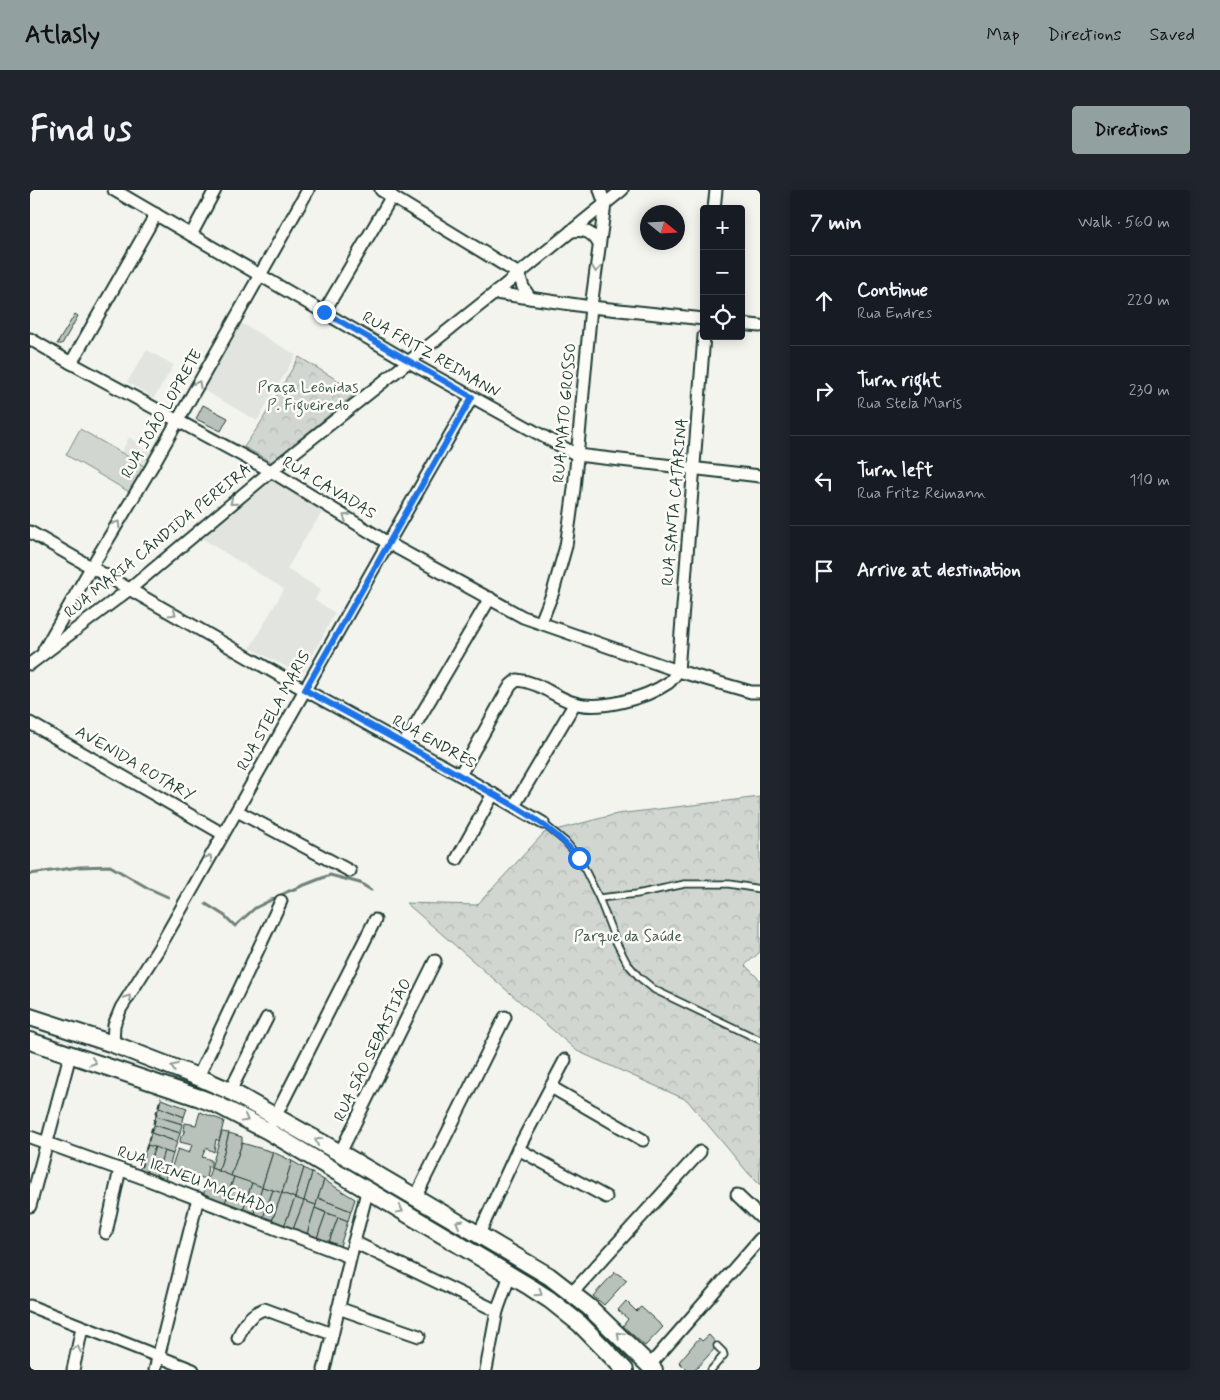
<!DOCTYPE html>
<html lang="en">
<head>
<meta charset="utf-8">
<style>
	:root { --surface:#171b24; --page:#20242c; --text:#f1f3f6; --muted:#9ea1a6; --line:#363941; --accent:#92a19f }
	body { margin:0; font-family:Mynerve,sans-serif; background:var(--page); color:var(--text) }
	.controls { position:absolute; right:15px; top:15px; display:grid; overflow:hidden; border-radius:5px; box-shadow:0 2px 12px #0003 }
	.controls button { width:45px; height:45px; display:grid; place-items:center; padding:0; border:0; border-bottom:1px solid var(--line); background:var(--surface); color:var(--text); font:25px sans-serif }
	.compass { position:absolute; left:610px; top:15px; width:45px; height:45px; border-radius:50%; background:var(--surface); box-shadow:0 2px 12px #0003; rotate:108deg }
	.stop { position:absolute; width:15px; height:15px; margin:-11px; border:4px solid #1a73e8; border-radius:50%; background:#fff }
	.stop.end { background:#1a73e8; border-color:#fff; box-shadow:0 1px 5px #0008 }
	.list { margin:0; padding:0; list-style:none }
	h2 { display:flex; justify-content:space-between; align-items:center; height:65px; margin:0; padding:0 20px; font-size:21px }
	h2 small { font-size:16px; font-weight:400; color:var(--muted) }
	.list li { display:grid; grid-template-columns:32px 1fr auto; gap:15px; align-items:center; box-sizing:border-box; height:90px; padding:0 20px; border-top:1px solid var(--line) }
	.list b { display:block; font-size:19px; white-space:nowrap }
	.list p { margin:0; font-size:16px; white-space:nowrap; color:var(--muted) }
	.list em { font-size:16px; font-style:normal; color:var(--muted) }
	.icon { flex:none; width:28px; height:28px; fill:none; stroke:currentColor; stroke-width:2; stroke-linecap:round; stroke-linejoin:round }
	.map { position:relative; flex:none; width:730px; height:1180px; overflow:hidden; border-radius:5px }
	header { display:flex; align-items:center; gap:30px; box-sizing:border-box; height:70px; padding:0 25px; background:var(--accent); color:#111 }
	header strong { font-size:24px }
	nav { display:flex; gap:28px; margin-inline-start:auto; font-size:18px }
	.intro { display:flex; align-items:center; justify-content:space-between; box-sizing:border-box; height:120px; padding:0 30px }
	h1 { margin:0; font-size:35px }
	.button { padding:12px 22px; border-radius:5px; background:var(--accent); color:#111; font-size:18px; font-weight:700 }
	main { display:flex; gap:30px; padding:0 30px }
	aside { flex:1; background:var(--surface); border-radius:5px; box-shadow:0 2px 12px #0003 }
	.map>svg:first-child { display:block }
</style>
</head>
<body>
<header>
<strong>Atlasly</strong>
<nav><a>Map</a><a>Directions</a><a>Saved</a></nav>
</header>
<div class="intro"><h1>Find us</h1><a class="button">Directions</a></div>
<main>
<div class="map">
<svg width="730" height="1180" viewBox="0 0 730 1180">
	<defs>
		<pattern id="park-crowns" width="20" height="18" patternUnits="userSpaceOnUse" patternTransform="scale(1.25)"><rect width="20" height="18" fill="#d1d6d1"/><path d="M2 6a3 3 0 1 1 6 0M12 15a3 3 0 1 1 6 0" fill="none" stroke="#b3b9b4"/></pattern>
	</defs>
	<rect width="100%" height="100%" fill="#f4f4ef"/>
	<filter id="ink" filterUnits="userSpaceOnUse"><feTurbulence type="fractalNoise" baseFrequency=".02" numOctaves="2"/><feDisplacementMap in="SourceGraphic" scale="10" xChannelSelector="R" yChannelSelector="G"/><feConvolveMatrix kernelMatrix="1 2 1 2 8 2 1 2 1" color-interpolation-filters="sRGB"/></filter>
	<g filter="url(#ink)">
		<!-- built -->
		<g fill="#e2e5df">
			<polygon points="208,131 266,165 227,231 170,198"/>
			<polygon points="117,160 144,175 124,208 97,192"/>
			<polygon points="99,247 107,252 106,255 119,262 120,260 126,263 118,277 100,265 99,267 91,263"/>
			<polygon points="241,284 294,320 278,343 257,379 291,399 285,410 305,423 272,485 220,458 254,399 171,348"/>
		</g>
		<!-- green -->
		<polygon fill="#d1d6d1" stroke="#788a82" points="50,239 116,277 101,303 36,265"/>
		<!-- park -->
		<g fill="url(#park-crowns)" stroke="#788a82">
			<polygon points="269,167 327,202 242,272 214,257 230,234"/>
			<polygon points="730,607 730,762 715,775 730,790 730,995 719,984 657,910 547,861 376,713 447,715 514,643 587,624"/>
		</g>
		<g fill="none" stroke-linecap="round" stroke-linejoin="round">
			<!-- stream -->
			<g stroke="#6e8179" stroke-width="3">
				<polyline points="0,684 49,677 80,676 118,698 138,707"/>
				<polyline points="176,714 195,726 205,736 225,718 259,701 300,685 330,693 341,700"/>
			</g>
		</g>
		<!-- building -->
		<g fill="#b9c1bb" stroke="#1f3d34">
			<polygon points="45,124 48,126 32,154 27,154"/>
			<polygon points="173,215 198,228 191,241 166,229"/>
			<polygon points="131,909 157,918 154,927 129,917"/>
			<polygon points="129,917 154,927 152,934 126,926"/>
			<polygon points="170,922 194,931 189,951 186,949 184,962 176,958 172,967 181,970 181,978 178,976 176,989 141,979 148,959 159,963 162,955 150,952 151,946 156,941 154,941 155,933 166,935"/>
			<polygon points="126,926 152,934 150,943 124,935"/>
			<polygon points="124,935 150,943 147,952 121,943"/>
			<polygon points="192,942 199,943 189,981 181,978"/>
			<polygon points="121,943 147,952 143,964 117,955"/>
			<polygon points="199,943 212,947 212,953 201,986 189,981"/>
			<polygon points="212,953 243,962 232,997 201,986"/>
			<polygon points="117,955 125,957 115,986 108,984"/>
			<polygon points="125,957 134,961 125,990 115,986"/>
			<polygon points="134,961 143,964 134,993 125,990"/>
			<polygon points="243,962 262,971 252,1003 232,997"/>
			<polygon points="262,971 274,978 265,1008 252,1003"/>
			<polygon points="181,978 204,987 194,1016 173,1006"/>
			<polygon points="274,978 282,983 274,1011 265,1008"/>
			<polygon points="282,983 294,990 286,1015 274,1011"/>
			<polygon points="204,987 222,993 212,1023 194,1016"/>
			<polygon points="294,990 325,1009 321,1021 288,1008"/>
			<polygon points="222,993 232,997 223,1026 212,1023"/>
			<polygon points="232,997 243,1000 232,1031 223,1026"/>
			<polygon points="243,1000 252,1003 241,1034 232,1031"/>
			<polygon points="252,1003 265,1008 253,1039 241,1034"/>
			<polygon points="265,1008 274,1011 262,1042 253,1039"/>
			<polygon points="288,1008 321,1021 318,1031 285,1018"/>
			<polygon points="274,1011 286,1015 276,1047 262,1042"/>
			<polygon points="285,1018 296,1023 286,1051 276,1047"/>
			<polygon points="296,1023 308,1027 298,1055 286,1051"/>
			<polygon points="308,1027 318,1031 309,1059 298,1055"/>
			<polygon points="585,1082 597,1090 574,1115 563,1106"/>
			<polygon points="596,1111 606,1121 611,1117 633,1137 615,1156 593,1136 598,1129 588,1120"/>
			<polygon points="679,1145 688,1155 665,1180 657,1180 649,1172 669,1148 672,1151"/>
		</g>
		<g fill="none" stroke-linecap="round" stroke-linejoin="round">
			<!-- service casing -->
			<g stroke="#1f3d34" stroke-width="9">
				<g id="service">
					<polyline points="513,633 536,652 549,668 569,708 586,752 597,773 609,787 625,800 730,850"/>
					<polyline points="569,708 607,704 655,694 699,694 730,699"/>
					<polyline points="681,1180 694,1165 693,1162 687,1156"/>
				</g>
			</g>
			<!-- minor casing -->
			<g stroke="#1f3d34" stroke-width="15">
				<g id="minor">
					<polyline points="84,0 379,172 547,265 730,286"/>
					<polyline points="351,0 489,84 493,97 500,108"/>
					<polyline points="684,19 686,0"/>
					<path d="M 541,41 C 555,39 562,42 569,54"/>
					<polyline points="161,45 185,0"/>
					<polyline points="465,103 561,117 674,129"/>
					<polyline points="294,122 362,6"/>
					<polyline points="711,134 730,136"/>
					<polyline points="0,149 41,173 241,281 358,353 493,427 648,481 721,502 730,502"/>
					<polyline points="41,173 126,24"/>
					<polyline points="0,342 275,500 430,585 513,633"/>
					<polyline points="511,432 523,402 536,356 540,329 544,299 561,117 575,14 570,0"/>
					<polyline points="14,460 62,376 121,278 278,0"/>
					<polyline points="0,474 101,398 241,281 465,103 592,0"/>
					<polyline points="0,533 193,644"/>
					<polyline points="374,554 460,408"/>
					<path d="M 430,585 L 473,508 L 481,495 L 487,490 C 510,492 524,507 544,513 C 570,521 616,508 638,493 C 642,490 645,485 648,481 L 674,146"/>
					<polyline points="484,616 545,513"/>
					<polyline points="207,621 320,681"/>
					<polyline points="427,669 463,604"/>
					<polyline points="83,854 84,835 91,818 129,758 358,353 442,207"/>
					<polyline points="168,887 251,711"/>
					<polyline points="521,897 613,950"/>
					<polyline points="200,901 237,828"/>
					<polyline points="243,931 345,730"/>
					<polyline points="0,947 108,986 320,1067"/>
					<polyline points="488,959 576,1007"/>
					<polyline points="310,963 405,771"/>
					<polyline points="707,1005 730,1027"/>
					<polyline points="385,1008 475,827"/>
					<polyline points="0,1016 40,865"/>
					<polyline points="76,1043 90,979"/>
					<polyline points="449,1044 488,959 535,870"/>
					<polyline points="324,1052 467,1121"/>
					<polyline points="542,1103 670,962"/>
					<polyline points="0,1116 163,1180"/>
					<polyline points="308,1118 389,1146"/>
					<path d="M 208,1148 C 213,1134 220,1124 234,1119 L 302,1144"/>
					<polyline points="620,1175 730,1049"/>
					<polyline points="43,1180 52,1138"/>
					<polyline points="125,1180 168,1008"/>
					<polyline points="294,1180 324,1052 337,1002"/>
					<polyline points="456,1180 467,1121 480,1085"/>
				</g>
			</g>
			<!-- secondary casing -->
			<g stroke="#1f3d34" stroke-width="20">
				<g id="secondary">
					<polyline points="0,827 83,854 168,887 200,901 310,963 519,1086 559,1117 624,1180"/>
					<polyline points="0,851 170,908 188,915 238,941 500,1097 520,1110 550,1134 595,1180"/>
				</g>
			</g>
			<!-- path -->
			<polyline stroke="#1f3d34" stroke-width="2" stroke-dasharray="5 4" stroke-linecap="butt" points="111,977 131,907"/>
			<!-- service -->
			<use href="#service" stroke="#fdfcf7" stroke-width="5.5"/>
			<!-- minor -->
			<use href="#minor" stroke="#fdfcf7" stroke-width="11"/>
			<!-- secondary -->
			<use href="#secondary" stroke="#fdfcf7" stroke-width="16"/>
		</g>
		<!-- one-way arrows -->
		<defs><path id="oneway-chevron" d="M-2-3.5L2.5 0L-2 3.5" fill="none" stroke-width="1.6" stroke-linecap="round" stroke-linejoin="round" transform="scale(1.25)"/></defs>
		<g stroke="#8e9c96">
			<use href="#oneway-chevron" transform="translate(566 79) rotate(97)"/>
			<use href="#oneway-chevron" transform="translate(168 194) rotate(-60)"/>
			<use href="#oneway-chevron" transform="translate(203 312) rotate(141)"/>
			<use href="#oneway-chevron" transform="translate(316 327) rotate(-148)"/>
			<use href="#oneway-chevron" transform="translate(87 334) rotate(-58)"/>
			<use href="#oneway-chevron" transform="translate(143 423) rotate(30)"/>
			<use href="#oneway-chevron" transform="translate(179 668) rotate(-61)"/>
			<use href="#oneway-chevron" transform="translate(98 808) rotate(-58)"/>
			<use href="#oneway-chevron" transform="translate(63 872) rotate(18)"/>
			<use href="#oneway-chevron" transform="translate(144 877) rotate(-158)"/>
			<use href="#oneway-chevron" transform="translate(215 929) rotate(29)"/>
			<use href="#oneway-chevron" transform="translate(288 951) rotate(-152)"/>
			<use href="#oneway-chevron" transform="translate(370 1020) rotate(29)"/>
			<use href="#oneway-chevron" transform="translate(429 1033) rotate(-150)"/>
			<use href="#oneway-chevron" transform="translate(509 1103) rotate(34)"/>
			<use href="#oneway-chevron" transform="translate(590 1145) rotate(-135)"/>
			<use href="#oneway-chevron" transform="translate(47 1159) rotate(-77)"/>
		</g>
	</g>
	<g fill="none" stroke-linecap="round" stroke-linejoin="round" filter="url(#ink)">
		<!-- route -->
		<path stroke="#1a73e8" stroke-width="6" d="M 294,122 L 442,207 L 275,500 C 329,529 384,559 438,590 C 478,612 519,632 549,668"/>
	</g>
	<g text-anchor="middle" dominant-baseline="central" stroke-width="5" stroke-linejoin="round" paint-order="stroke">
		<!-- street labels -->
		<g font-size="16" fill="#1f3d34" stroke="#fdfcf7">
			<text transform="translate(401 165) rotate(30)">RUA FRITZ REIMANN</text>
			<text transform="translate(535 223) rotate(-85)">RUA MATO GROSSO</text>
			<text transform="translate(132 224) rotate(-60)">RUA JOÃO LOPRETE</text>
			<text transform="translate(299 298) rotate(31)">RUA CAVADAS</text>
			<text transform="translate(645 312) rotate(-85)">RUA SANTA CATARINA</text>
			<text transform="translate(128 351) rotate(-39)">RUA MARIA CÂNDIDA PEREIRA</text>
			<text transform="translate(244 521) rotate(-61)">RUA STELA MARIS</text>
			<text transform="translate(404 552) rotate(29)">RUA ENDRES</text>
			<text transform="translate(105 574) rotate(30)">AVENIDA ROTARY</text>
			<text transform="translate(343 860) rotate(-64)">RUA SÃO SEBASTIÃO</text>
			<text transform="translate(166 991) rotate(21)">RUA IRINEU MACHADO</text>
		</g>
		<!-- park labels -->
		<g font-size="16" fill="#435c53" stroke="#fdfcf7">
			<text x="278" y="197">Praça Leônidas<tspan x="278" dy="18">P. Figueiredo</tspan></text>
			<text x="598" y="746">Parque da Saúde</text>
		</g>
	</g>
</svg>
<div class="controls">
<button>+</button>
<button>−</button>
<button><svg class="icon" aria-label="locate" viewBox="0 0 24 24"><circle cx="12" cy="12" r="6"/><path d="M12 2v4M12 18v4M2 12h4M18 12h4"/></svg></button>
</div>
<svg class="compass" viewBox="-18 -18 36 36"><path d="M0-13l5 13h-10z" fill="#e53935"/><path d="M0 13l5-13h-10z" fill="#9ea1a6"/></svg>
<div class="stop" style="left:549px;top:668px"></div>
<div class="stop end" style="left:294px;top:122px"></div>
</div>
<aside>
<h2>7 min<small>Walk · 560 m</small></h2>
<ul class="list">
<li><svg class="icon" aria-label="ahead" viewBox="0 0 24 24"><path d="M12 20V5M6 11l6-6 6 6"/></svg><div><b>Continue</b><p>Rua Endres</p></div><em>220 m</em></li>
<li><svg class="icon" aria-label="right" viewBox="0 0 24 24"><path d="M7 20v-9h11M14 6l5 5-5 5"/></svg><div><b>Turn right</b><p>Rua Stela Maris</p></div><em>230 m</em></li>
<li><svg class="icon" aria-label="left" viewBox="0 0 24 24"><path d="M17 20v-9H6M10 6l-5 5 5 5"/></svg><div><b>Turn left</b><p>Rua Fritz Reimann</p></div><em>110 m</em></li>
<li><svg class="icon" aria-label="arrive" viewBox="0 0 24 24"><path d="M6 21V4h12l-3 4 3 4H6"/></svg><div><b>Arrive at destination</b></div></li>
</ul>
</aside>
</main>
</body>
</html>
